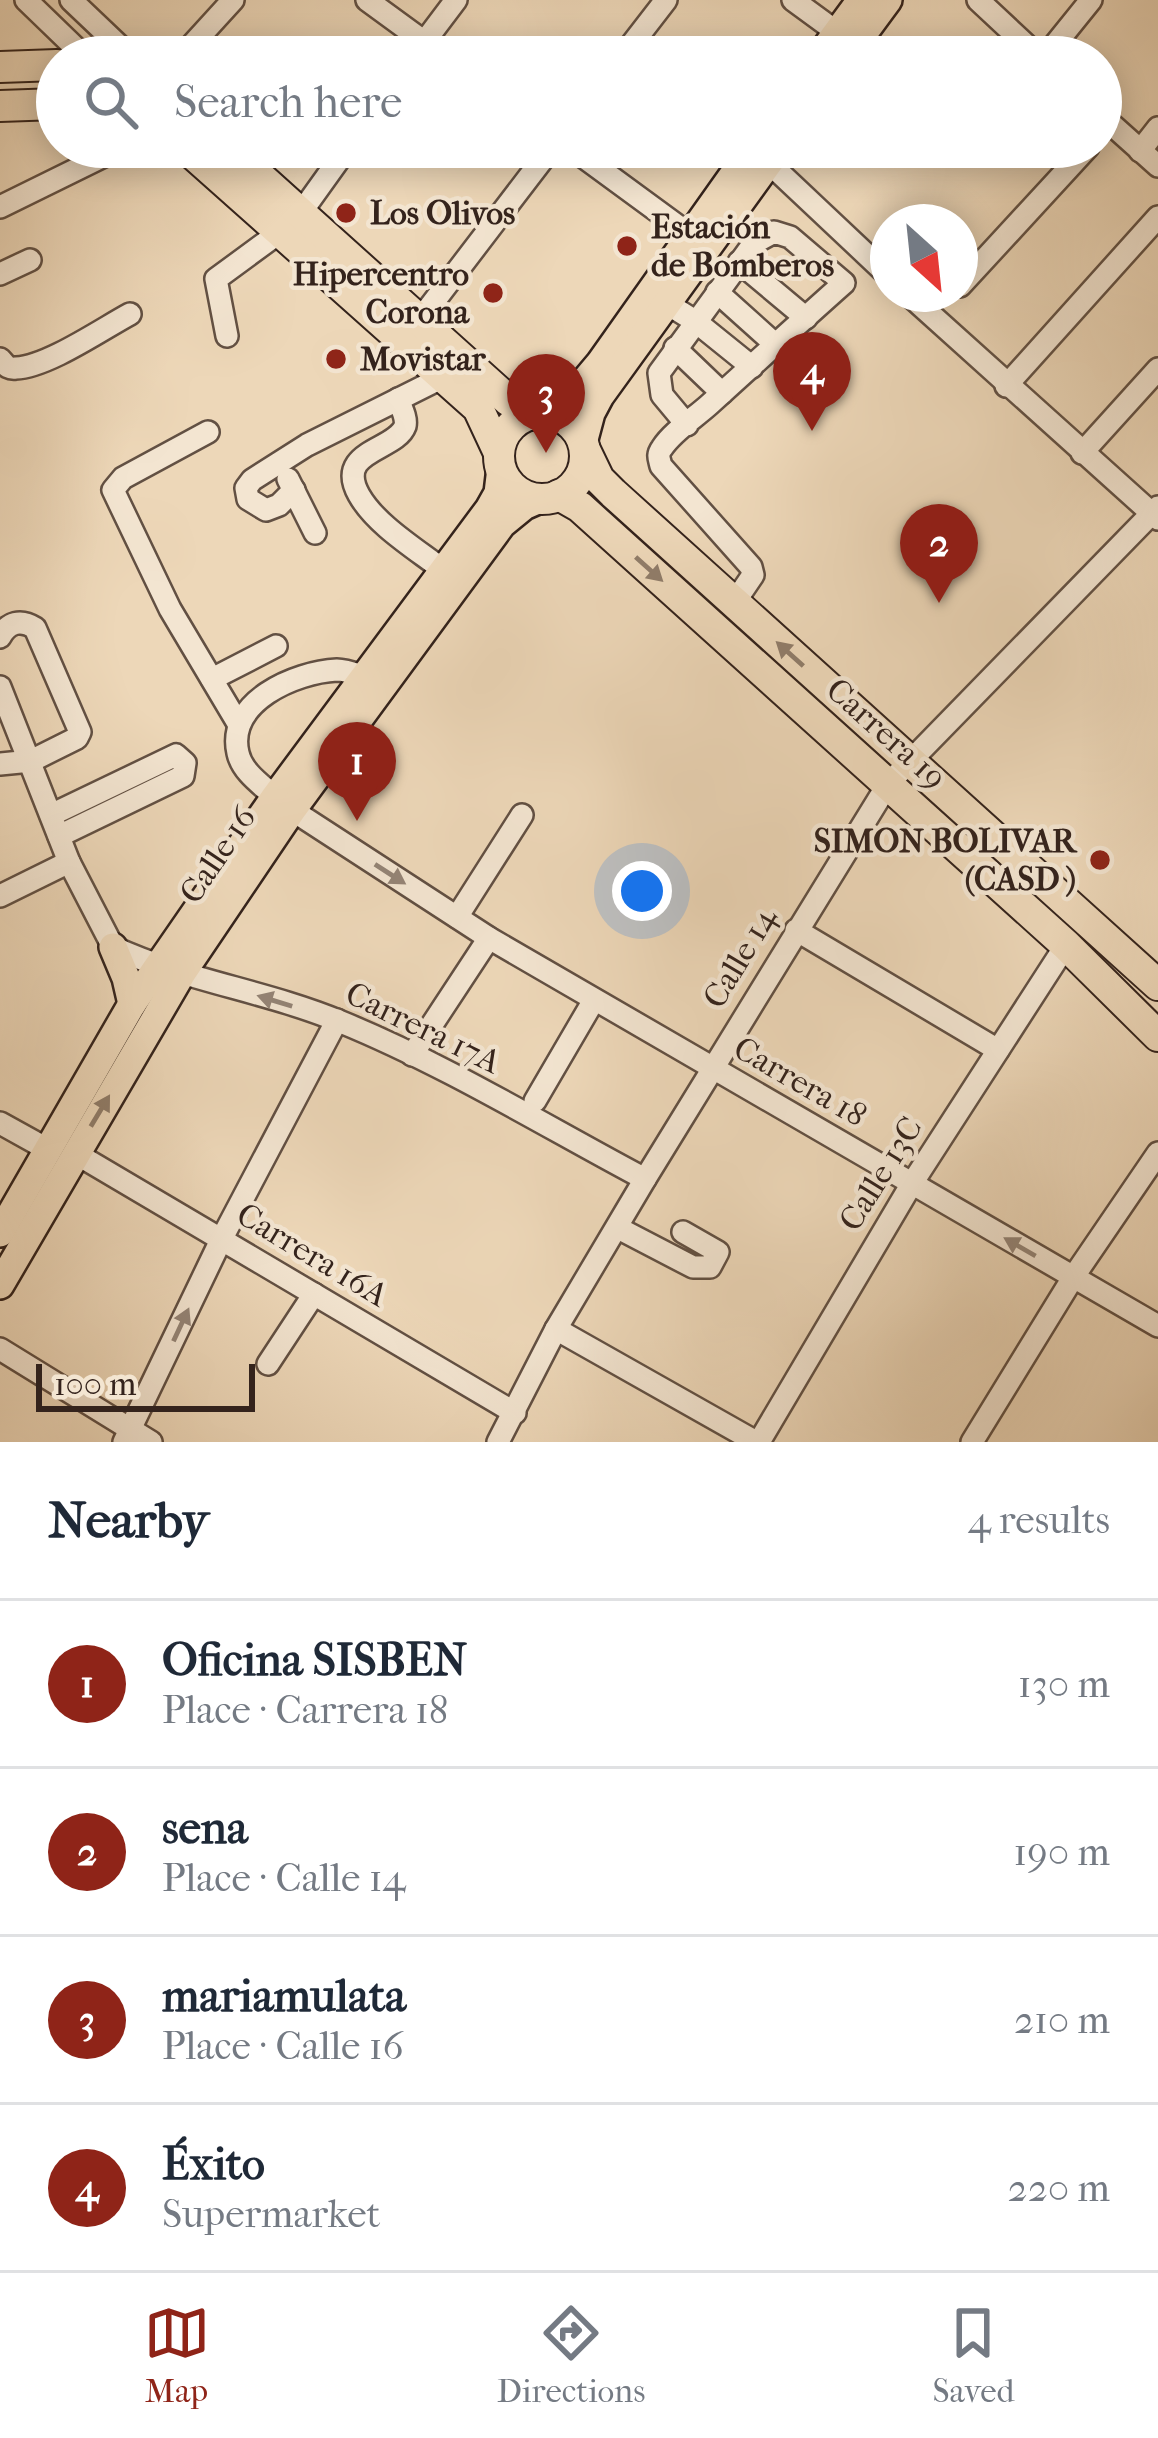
<!DOCTYPE html>
<html lang="en">
<head>
<meta charset="utf-8">
<style>
	:root { --surface:#fff; --page:#f2f2f3; --text:#1f2937; --muted:#747a83; --line:#e0e1e3; --accent:#8f2418 }
	body { margin:0; font-family:"IM FELL French Canon",serif; background:var(--page); color:var(--text) }
	.compass { position:absolute; left:870px; top:204px; width:108px; height:108px; border-radius:50%; background:var(--surface); box-shadow:0 6px 30px #0003; rotate:153deg }
	.scale { position:absolute; left:36px; bottom:30px; width:219px; box-sizing:border-box; padding-left:12px; border:6px solid #34231c; border-top:0; font-size:33px; line-height:42px; white-space:nowrap; color:#34231c; -webkit-text-stroke:9px #f3e5d1; paint-order:stroke }
	.you { position:absolute; left:642px; top:891px; width:42px; height:42px; margin:-30px; border:9px solid #fff; border-radius:50%; background:#1a73e8; box-shadow:0 0 0 18px #1a73e833 }
	.badge { display:grid; place-items:center; width:78px; height:78px; border-radius:50%; background:var(--accent); color:#fff; font-size:39px; font-weight:700 }
	.pin { position:absolute; translate:-50% -99px; filter:drop-shadow(0 3px 6px #0008) }
	.pin::after { content:''; position:absolute; top:63px; width:42px; height:36px; background:inherit; clip-path:polygon(0 0,100% 0,50% 100%) }
	.list { margin:0; padding:0; list-style:none }
	h2 { display:flex; justify-content:space-between; align-items:center; height:156px; margin:0; padding:0 48px; font-size:51px }
	h2 small { font-size:39px; font-weight:400; color:var(--muted) }
	.list li { display:grid; grid-template-columns:78px 1fr auto; gap:36px; align-items:center; box-sizing:border-box; height:168px; padding:0 48px; border-top:3px solid var(--line) }
	.list b { display:block; font-size:45px; white-space:nowrap }
	.list p { margin:0; font-size:39px; white-space:nowrap; color:var(--muted) }
	.list em { font-size:39px; font-style:normal; color:var(--muted) }
	.icon { flex:none; width:66px; height:66px; fill:none; stroke:currentColor; stroke-width:2; stroke-linecap:round; stroke-linejoin:round }
	.map { position:relative; flex:none; width:1158px; height:1442px; overflow:hidden }
	.search { position:absolute; background:var(--surface); box-shadow:0 6px 30px #0003; left:36px; right:36px; top:36px; height:132px; display:flex; align-items:center; gap:30px; box-sizing:border-box; padding:0 42px; border-radius:66px; color:var(--muted); font-size:45px }
	.sheet { height:828px; background:var(--surface) }
	nav { display:flex; justify-content:space-around; align-items:center; box-sizing:border-box; height:168px; border-top:3px solid var(--line); background:var(--surface); font-size:33px; color:var(--muted) }
	nav a { display:grid; justify-items:center; gap:6px }
	nav .on { color:var(--accent) }
	.map>svg:first-child { display:block }
</style>
</head>
<body>
<div class="map">
<svg width="1158" height="1442" viewBox="0 0 1158 1442">
	<rect width="100%" height="100%" fill="#edd7b8"/>
	<filter id="stains"><feTurbulence type="fractalNoise" baseFrequency=".00167" numOctaves="4"/><feColorMatrix values="0 0 0 0 .2 0 0 0 0 .09 0 0 0 0 .02 0 0 0 .5 -.17"/></filter>
	<radialGradient id="worn" r=".72"><stop offset=".6" stop-color="#630" stop-opacity="0"/><stop offset="1" stop-color="#630" stop-opacity=".3"/></radialGradient>
	<g fill="none" stroke-linecap="round" stroke-linejoin="round">
		<!-- minor casing -->
		<g stroke="#625043" stroke-width="26">
			<g id="minor">
				<polyline points="26,0 85,57"/>
				<polyline points="71,0 131,57"/>
				<polyline points="367,0 445,57"/>
				<polyline points="793,0 849,41"/>
				<polyline points="978,0 1039,57"/>
				<polyline points="181,57 233,0"/>
				<polyline points="413,57 456,0"/>
				<polyline points="622,57 666,0"/>
				<polyline points="1045,57 1091,0"/>
				<polyline points="1101,115 1158,166"/>
				<polyline points="570,147 690,235"/>
				<polyline points="1140,151 1158,128"/>
				<polyline points="768,162 888,275"/>
				<polyline points="0,207 122,147"/>
				<polyline points="300,214 348,147"/>
				<polyline points="739,262 806,318"/>
				<polyline points="0,274 30,260"/>
				<polyline points="960,286 1088,147"/>
				<polyline points="717,292 776,345"/>
				<polyline points="908,294 1158,519"/>
				<polyline points="666,303 695,321 752,367"/>
				<polyline points="419,321 552,147"/>
				<polyline points="227,336 216,279 280,232"/>
				<polyline points="675,348 722,393"/>
				<path d="M 0,359 C 6,365 7,369 16,368 C 47,367 102,329 130,314"/>
				<polyline points="1006,386 1158,217"/>
				<path d="M 398,399 C 401,407 407,418 405,426 C 396,451 334,450 359,495 C 376,525 416,549 443,570"/>
				<path d="M 687,425 L 662,395 L 659,373 L 754,243 L 774,232 L 790,237 L 844,283 C 799,323 755,363 711,403 C 696,417 673,431 662,448 C 657,455 659,458 661,466 L 751,567 L 753,575 L 734,603"/>
				<polyline points="208,432 123,478 113,490 170,609 239,725"/>
				<polyline points="1082,453 1158,369"/>
				<polyline points="288,479 315,533"/>
				<polyline points="294,490 279,505 266,510 248,499 246,488 252,480 307,445 443,377"/>
				<path d="M 0,637 C 8,622 21,619 35,628 L 80,732 L 77,738 L 31,761 L 0,764"/>
				<polyline points="212,679 276,646"/>
				<path d="M 0,687 L 69,862 L 113,947 C 186,981 267,991 341,1022 C 446,1065 545,1126 645,1179"/>
				<path d="M 275,797 C 262,785 242,772 238,753 C 226,702 295,672 337,670 C 346,670 356,674 365,677"/>
				<polyline points="292,810 489,938 1158,1326"/>
				<polyline points="51,815 176,755 185,763 183,776 59,836"/>
				<polyline points="0,896 69,862"/>
				<polyline points="457,917 522,815"/>
				<polyline points="796,930 998,1050"/>
				<polyline points="412,1055 489,938"/>
				<polyline points="535,1101 594,1000"/>
				<polyline points="0,1123 47,1149"/>
				<polyline points="75,1153 515,1413"/>
				<polyline points="618,1228 693,1267 710,1267 718,1252 683,1232"/>
				<polyline points="556,1329 756,1442"/>
				<polyline points="0,1349 151,1442"/>
				<polyline points="268,1364 314,1294"/>
				<polyline points="124,1442 221,1240 337,1020"/>
				<polyline points="498,1442 556,1329 645,1179 888,784 1158,507"/>
				<polyline points="759,1442 911,1185 1066,945"/>
				<polyline points="972,1442 1074,1276 1158,1153"/>
			</g>
		</g>
		<!-- major casing -->
		<g stroke="#34231c" stroke-width="32">
			<g id="major">
				<polyline points="819,57 861,0"/>
				<polyline points="846,57 888,0"/>
				<polyline points="545,413 568,401 600,363 753,147"/>
				<polyline points="583,443 591,413 600,396 780,147"/>
				<polyline points="113,947 126,978 132,1004"/>
				<polyline points="0,1233 132,1004 275,797 489,509 498,493 501,468"/>
				<polyline points="0,1285 182,973 292,810 502,524 524,506 540,499"/>
			</g>
		</g>
		<!-- highway casing -->
		<g stroke="#34231c" stroke-width="34">
			<g id="highway">
				<polyline points="0,67 57,65"/>
				<polyline points="0,106 57,104"/>
				<polyline points="185,147 478,408 499,453"/>
				<polyline points="227,147 508,400 530,415"/>
				<circle cx="542" cy="456" r="43"/>
				<polyline points="585,450 599,479 613,493 1158,985"/>
				<polyline points="559,495 580,507 1066,945 1158,1036"/>
			</g>
		</g>
		<!-- minor -->
		<use href="#minor" stroke="#f3e5d1" stroke-width="21"/>
		<!-- major -->
		<use href="#major" stroke="#edd7b8" stroke-width="27"/>
		<!-- highway -->
		<use href="#highway" stroke="#edd7b8" stroke-width="30"/>
	</g>
	<!-- one-way arrows -->
	<defs><path id="oneway-solid" d="M-6-.8H1V-3.2L6.5 0L1 3.2V.8H-6Z" transform="scale(3)"/></defs>
	<g fill="#907d6a">
		<use href="#oneway-solid" transform="translate(649 569) rotate(42)"/>
		<use href="#oneway-solid" transform="translate(790 654) rotate(-138)"/>
		<use href="#oneway-solid" transform="translate(100 1111) rotate(-59)"/>
	</g>
	<g fill="#948476">
		<use href="#oneway-solid" transform="translate(390 874) rotate(33)"/>
		<use href="#oneway-solid" transform="translate(275 1001) rotate(-163)"/>
		<use href="#oneway-solid" transform="translate(1020 1247) rotate(-150)"/>
		<use href="#oneway-solid" transform="translate(181 1325) rotate(-65)"/>
	</g>
	<!-- markers -->
	<g fill="#8f2418" stroke="#f3e5d1" stroke-width="4.5">
		<circle cx="346" cy="213" r="12"/>
		<circle cx="627" cy="246" r="12"/>
		<circle cx="493" cy="293" r="12"/>
		<circle cx="336" cy="359" r="12"/>
		<circle cx="1100" cy="860" r="12"/>
	</g>
	<g text-anchor="middle" dominant-baseline="central" stroke-width="9" stroke-linejoin="round" paint-order="stroke">
		<!-- poi labels -->
		<g font-size="33" font-weight="bold" fill="#34231c" stroke="#f3e5d1" text-anchor="start">
			<text x="370" y="213">Los Olivos</text>
			<text x="651" y="227">Estación<tspan x="651" dy="38">de Bomberos</tspan></text>
			<text x="469" y="274" text-anchor="end">Hipercentro<tspan x="469" dy="38">Corona</tspan></text>
			<text x="360" y="359">Movistar</text>
			<text x="1076" y="841" text-anchor="end">SIMON BOLIVAR<tspan x="1076" dy="38">(CASD )</tspan></text>
		</g>
		<!-- street labels -->
		<g font-size="33" fill="#34231c" stroke="#f3e5d1">
			<text transform="translate(886 734) rotate(42)">Carrera 19</text>
			<text transform="translate(218 855) rotate(-56)">Calle 16</text>
			<text transform="translate(740 958) rotate(-59)">Calle 14</text>
			<text transform="translate(423 1028) rotate(26)">Carrera 17A</text>
			<text transform="translate(800 1082) rotate(30)">Carrera 18</text>
			<text transform="translate(881 1174) rotate(-58)">Calle 13C</text>
			<text transform="translate(312 1255) rotate(31)">Carrera 16A</text>
		</g>
	</g>
	<rect width="100%" height="100%" filter="url(#stains)"/>
	<rect width="100%" height="100%" fill="url(#worn)"/>
</svg>
<svg class="compass" viewBox="-18 -18 36 36"><path d="M0-13l5 13h-10z" fill="#e53935"/><path d="M0 13l5-13h-10z" fill="#747a83"/></svg>
<div class="scale">100 m</div>
<div class="you"></div>
<div class="pin badge" style="left:357px;top:821px">1</div>
<div class="pin badge" style="left:939px;top:603px">2</div>
<div class="pin badge" style="left:546px;top:453px">3</div>
<div class="pin badge" style="left:812px;top:431px">4</div>
<div class="search"><svg class="icon" aria-label="search" viewBox="0 0 24 24"><circle cx="10" cy="10" r="6"/><path d="M15 15l6 6"/></svg>Search here</div>
</div>
<section class="sheet">
<h2>Nearby<small>4 results</small></h2>
<ul class="list">
<li><span class="badge">1</span><div><b>Oficina SISBEN</b><p>Place · Carrera 18</p></div><em>130 m</em></li>
<li><span class="badge">2</span><div><b>sena</b><p>Place · Calle 14</p></div><em>190 m</em></li>
<li><span class="badge">3</span><div><b>mariamulata</b><p>Place · Calle 16</p></div><em>210 m</em></li>
<li><span class="badge">4</span><div><b>Éxito</b><p>Supermarket</p></div><em>220 m</em></li>
</ul>
</section>
<nav>
<a class="on"><svg class="icon" aria-label="map" viewBox="0 0 24 24"><path d="M3 6l6-2 6 2 6-2v14l-6 2-6-2-6 2zM9 4v14M15 6v14"/></svg>Map</a>
<a><svg class="icon" aria-label="directions" viewBox="0 0 24 24"><path d="M12 3l9 9-9 9-9-9zM9 14v-3h6M13 9l2 2-2 2"/></svg>Directions</a>
<a><svg class="icon" aria-label="saved" viewBox="0 0 24 24"><path d="M7 4h10v16l-5-4-5 4z"/></svg>Saved</a>
</nav>
</body>
</html>
